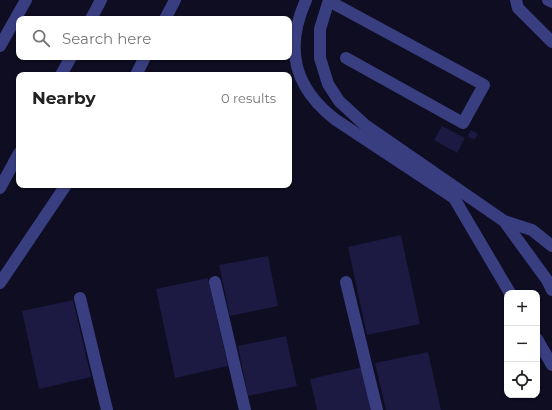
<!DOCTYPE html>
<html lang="en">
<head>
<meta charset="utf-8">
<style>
	:root { --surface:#fff; --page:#f2f2f2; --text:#222; --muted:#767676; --line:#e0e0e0 }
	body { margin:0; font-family:Montserrat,sans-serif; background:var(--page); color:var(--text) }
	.controls { position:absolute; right:12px; bottom:12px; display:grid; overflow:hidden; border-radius:8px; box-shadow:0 1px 3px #0004 }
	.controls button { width:36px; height:36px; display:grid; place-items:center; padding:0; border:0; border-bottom:1px solid var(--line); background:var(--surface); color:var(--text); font:20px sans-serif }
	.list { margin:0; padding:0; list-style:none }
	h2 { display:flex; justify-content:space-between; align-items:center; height:52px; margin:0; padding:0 16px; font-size:17px }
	h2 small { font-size:13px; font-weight:400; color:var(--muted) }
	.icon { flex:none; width:22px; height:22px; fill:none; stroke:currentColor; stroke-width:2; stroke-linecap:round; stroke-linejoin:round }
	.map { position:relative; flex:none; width:552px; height:410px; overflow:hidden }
	.search { position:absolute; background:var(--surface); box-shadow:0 1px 3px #0004; left:16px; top:16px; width:276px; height:44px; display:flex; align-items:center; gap:10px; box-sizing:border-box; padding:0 14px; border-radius:8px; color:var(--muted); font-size:15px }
	.panel { position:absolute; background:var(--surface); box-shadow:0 1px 3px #0004; left:16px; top:72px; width:276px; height:116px; border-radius:8px }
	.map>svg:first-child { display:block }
</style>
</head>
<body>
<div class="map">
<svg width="552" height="410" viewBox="0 0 552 410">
	<rect width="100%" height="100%" fill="#0e0d21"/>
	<!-- building -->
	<g fill="#1c1942">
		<polygon points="442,126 465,138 457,153 434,140"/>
		<polygon points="471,130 478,134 474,140 468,136"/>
		<polygon points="401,235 420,324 367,335 348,247"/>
		<polygon points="268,256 278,306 230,316 219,265"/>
		<polygon points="208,278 228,366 175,378 156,289"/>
		<polygon points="73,300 91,377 39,389 22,311"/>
		<polygon points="286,336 297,386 248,396 238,346"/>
		<polygon points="428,352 441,410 386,410 375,363"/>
		<polygon points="363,367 372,410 317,410 310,379"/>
	</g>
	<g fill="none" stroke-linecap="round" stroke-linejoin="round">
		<!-- minor -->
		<g stroke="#383e80" stroke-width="12">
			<path d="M 306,0 C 284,49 294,88 336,120 L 454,198 L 510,293"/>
			<polyline points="329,0 320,29 320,58 328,84 339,101 365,125 504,221 547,280 552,290"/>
			<polyline points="516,0 518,8 552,42"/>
			<polyline points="548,0 552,2"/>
			<polyline points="329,1 484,85 463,123 346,58"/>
			<polyline points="91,19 101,0"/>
			<polyline points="165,19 175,0"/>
			<polyline points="0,46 26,0"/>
			<polyline points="61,75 71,57"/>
			<polyline points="136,75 145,57"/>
			<polyline points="0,188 19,153"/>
			<polyline points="504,221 532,230 552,246"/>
			<polyline points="215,282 245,410"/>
			<polyline points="346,282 377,410"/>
			<polyline points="0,283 66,185"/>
			<polyline points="80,298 107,410"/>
			<polyline points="537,339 552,365"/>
		</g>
	</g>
</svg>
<div class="controls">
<button>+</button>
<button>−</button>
<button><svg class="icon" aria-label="locate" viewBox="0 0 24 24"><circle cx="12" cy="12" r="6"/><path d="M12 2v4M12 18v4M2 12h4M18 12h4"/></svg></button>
</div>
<div class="search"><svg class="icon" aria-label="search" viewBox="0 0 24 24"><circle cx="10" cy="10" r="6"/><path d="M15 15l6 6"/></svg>Search here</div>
<section class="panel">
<h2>Nearby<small>0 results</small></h2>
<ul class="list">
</ul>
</section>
</div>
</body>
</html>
